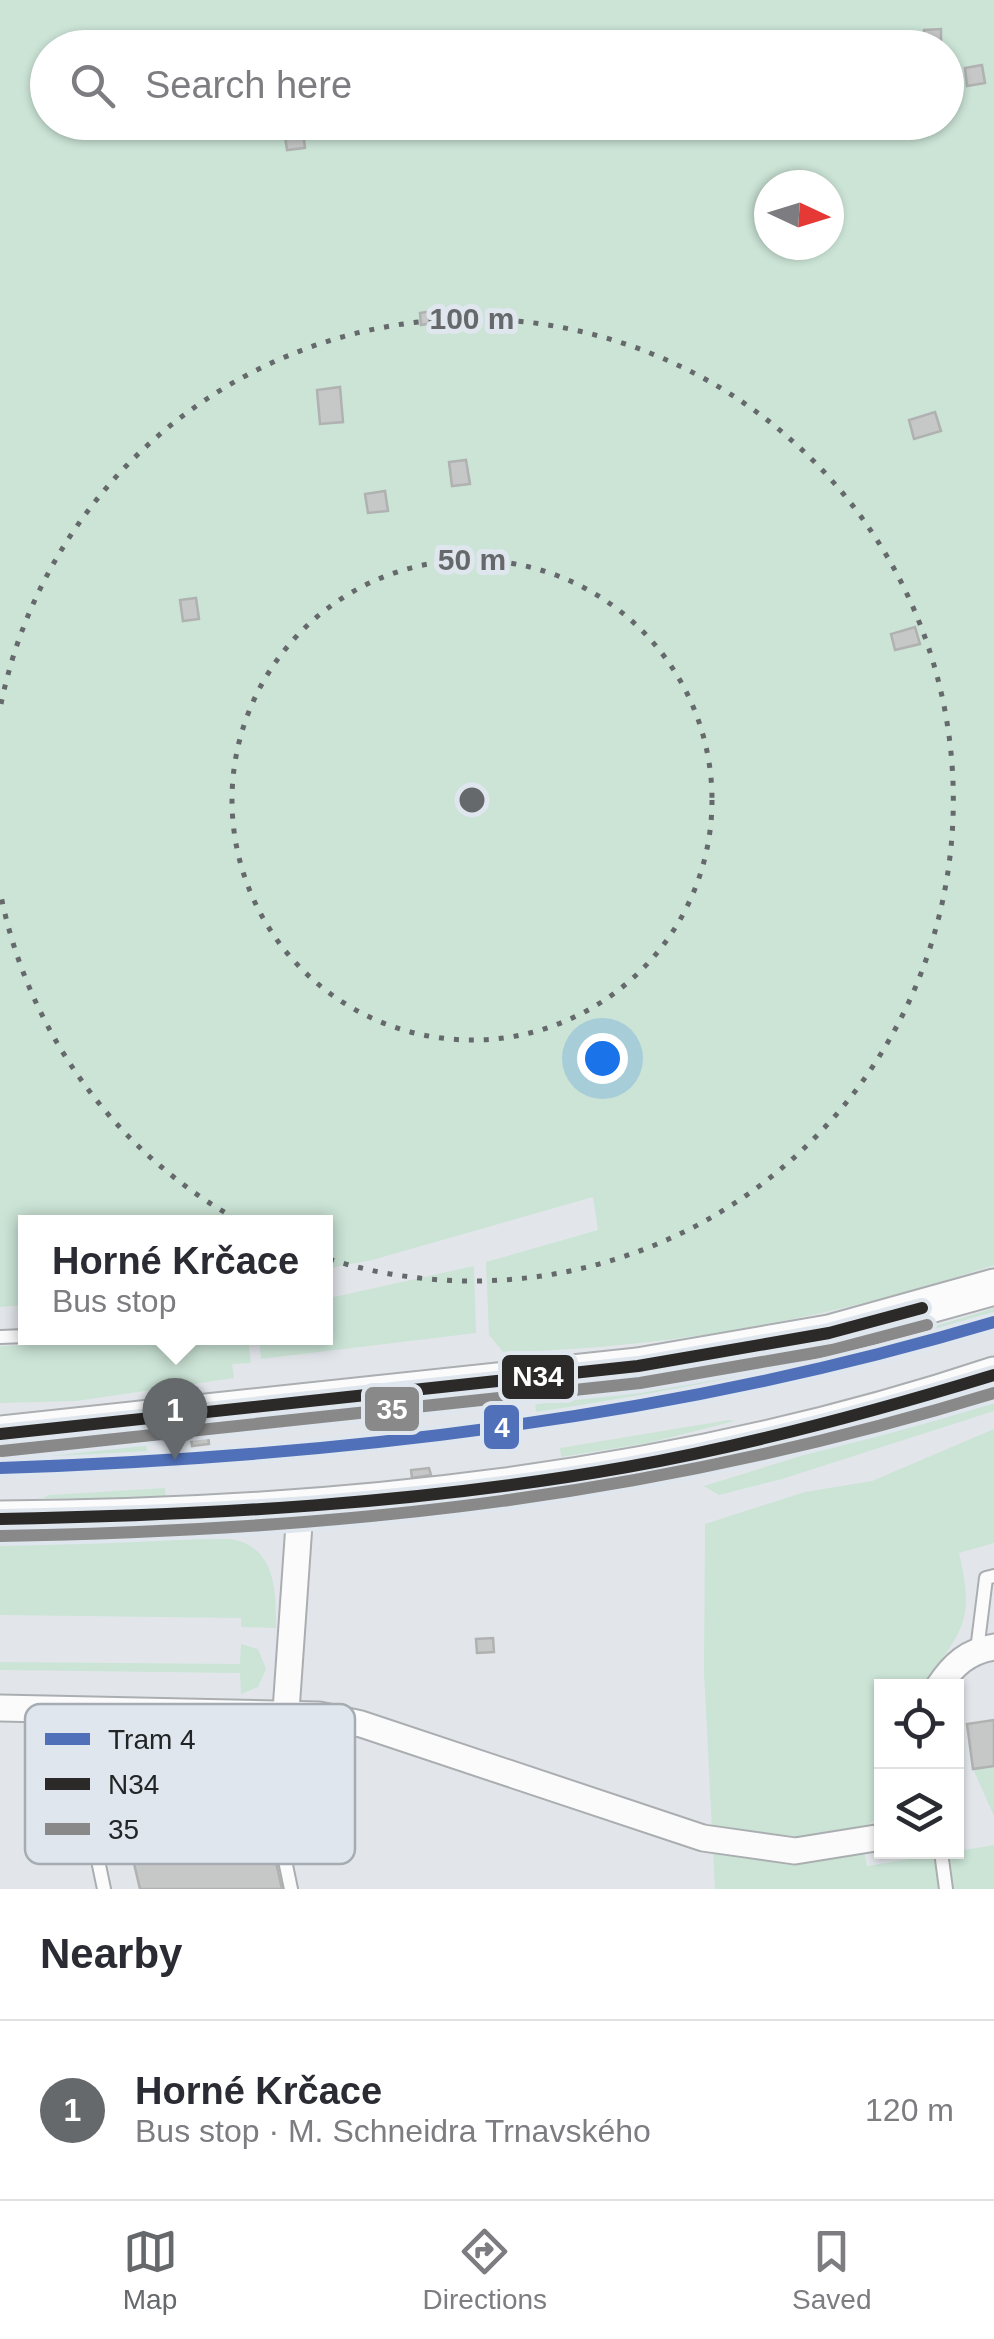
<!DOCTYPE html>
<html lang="en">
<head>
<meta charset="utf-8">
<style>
	:root { --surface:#fff; --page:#f2f2f3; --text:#2b2b33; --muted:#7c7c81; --line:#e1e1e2; --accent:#65696b }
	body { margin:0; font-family:Helvetica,sans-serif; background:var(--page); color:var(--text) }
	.controls { position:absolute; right:30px; bottom:30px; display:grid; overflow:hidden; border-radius:0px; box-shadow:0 2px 8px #0004 }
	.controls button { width:90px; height:90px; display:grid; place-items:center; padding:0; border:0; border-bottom:2px solid var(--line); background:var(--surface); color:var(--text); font:50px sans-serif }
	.compass { position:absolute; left:754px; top:170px; width:90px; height:90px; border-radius:50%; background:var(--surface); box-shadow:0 2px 8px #0004; rotate:94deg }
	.you { position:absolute; left:602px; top:1058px; width:35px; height:35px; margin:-25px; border:8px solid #fff; border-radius:50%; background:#1a73e8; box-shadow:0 0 0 15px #1a73e833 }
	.badge { display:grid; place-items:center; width:65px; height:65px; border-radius:50%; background:var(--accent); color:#fff; font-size:32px; font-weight:700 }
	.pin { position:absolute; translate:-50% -82px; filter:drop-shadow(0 2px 5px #0008) }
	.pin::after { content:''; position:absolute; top:52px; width:35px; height:30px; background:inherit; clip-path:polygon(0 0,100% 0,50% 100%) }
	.popup { position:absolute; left:18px; top:1215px; width:315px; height:130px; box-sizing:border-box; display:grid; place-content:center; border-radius:0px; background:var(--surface); filter:drop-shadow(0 2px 8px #0005); font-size:32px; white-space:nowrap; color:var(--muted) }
	.popup b { font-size:38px; color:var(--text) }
	.popup::after { content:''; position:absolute; left:50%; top:100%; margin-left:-20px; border:20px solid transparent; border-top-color:var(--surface) }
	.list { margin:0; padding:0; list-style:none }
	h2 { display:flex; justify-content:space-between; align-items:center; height:130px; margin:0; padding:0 40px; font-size:42px }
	h2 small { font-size:32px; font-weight:400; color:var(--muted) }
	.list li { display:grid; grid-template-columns:65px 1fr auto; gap:30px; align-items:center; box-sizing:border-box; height:180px; padding:0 40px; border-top:2px solid var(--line) }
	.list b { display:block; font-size:38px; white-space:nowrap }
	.list p { margin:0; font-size:32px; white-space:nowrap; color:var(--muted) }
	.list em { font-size:32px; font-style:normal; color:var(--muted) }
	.icon { flex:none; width:55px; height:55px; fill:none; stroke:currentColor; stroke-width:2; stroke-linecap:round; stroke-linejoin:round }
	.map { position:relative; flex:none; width:994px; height:1889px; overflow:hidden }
	.search { position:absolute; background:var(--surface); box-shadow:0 2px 8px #0004; left:30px; right:30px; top:30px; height:110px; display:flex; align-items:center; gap:25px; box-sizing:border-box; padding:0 35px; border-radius:55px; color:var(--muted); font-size:38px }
	.sheet { height:310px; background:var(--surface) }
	nav { display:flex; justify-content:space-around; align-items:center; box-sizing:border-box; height:140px; border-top:2px solid var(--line); background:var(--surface); font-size:28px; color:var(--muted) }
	nav a { display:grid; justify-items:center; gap:5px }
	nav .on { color:var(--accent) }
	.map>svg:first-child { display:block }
</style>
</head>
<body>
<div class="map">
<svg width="994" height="1889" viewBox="0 0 994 1889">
	<rect width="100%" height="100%" fill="#e2e6ea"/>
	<!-- green -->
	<g fill="#cbe4d6" fill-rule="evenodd">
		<path d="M 0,0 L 994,0 L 994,1265 C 835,1318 671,1348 503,1352 L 489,1335 L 486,1262 L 598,1230 L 593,1197 L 372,1260 L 325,1269 L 325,1222 L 25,1222 L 25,1305 L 0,1307 ZM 48,48 L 946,48 L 946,122 L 48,122 ZM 769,185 L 829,185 L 829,245 L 769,245 Z"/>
		<polygon points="474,1266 476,1333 261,1359 259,1338 325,1338 325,1299"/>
		<path d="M 994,1308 L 994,1314 C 845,1362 692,1393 536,1413 L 535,1398 C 690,1383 846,1356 994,1308 Z"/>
		<polygon points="105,1338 248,1338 251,1363 232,1364 234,1378 76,1401 0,1403 0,1346 105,1342"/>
		<polygon points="994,1396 994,1411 782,1479 719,1495 704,1486"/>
		<polygon points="729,1420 735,1421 648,1443 561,1457 560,1448"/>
		<path d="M 994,1429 L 994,1543 L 959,1553 C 976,1624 961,1630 923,1686 L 882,1686 L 881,1815 L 860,1831 L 867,1866 L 994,1845 L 994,1889 L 715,1889 L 704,1672 L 705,1524 L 805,1492 L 872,1481 Z"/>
		<polygon points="146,1440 147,1452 0,1460 0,1453"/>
		<polygon points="165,1488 166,1499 43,1498 49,1495"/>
		<path d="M 230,1539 C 276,1546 276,1590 276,1628 L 241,1627 L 241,1618 L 0,1615 L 0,1541 Z"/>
		<polygon points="241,1644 258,1649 266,1669 258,1687 241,1694 240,1673 0,1670 0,1662 240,1664"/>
		<polygon points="994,1720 994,1816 973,1769 967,1724"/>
	</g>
	<!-- building -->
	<g fill="#c6c7c7" stroke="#b0b1b1" stroke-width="2.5">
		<polygon points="941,29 941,43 925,43 924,30"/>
		<polygon points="982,65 985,83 967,86 965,68"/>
		<polygon points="283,122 302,122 305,148 287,150"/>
		<polygon points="438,310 439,322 421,325 420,313"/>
		<polygon points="340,387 343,422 320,424 317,390"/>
		<polygon points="935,412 941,431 914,439 909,420"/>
		<polygon points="466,460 470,484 452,486 449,462"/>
		<polygon points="385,491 388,511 368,513 365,494"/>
		<polygon points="196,598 199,619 183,621 180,600"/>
		<polygon points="915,627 920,644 895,650 891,634"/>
		<polygon points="208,1436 209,1444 192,1446 191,1438"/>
		<polygon points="429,1468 431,1475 412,1478 411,1470"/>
		<polygon points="493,1638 494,1652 477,1653 476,1639"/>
		<polygon points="994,1720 994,1766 973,1769 967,1724"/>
		<polygon points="133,1762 227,1762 233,1768 232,1802 238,1809 232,1819 267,1822 282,1889 140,1889 132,1855 136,1848 129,1814 122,1807 127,1801 128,1767"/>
	</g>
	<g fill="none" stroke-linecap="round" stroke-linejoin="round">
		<!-- lane casing -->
		<g stroke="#abaeb1" stroke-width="16">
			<g id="lane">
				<polyline points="0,1337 25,1336"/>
				<polyline points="977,1650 986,1578 994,1576"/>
				<polyline points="66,1708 104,1889"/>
				<polyline points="254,1713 291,1889"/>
				<polyline points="941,1852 946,1889"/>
			</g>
		</g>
		<!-- street casing -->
		<g stroke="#abaeb1" stroke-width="29">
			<g id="street">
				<path d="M 939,1686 C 953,1665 968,1651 994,1647"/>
				<polyline points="0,1708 319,1715 361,1724 703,1838 795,1851 882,1837"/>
				<polyline points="286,1711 300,1510"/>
			</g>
		</g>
		<!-- secondary casing -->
		<g stroke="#abaeb1" stroke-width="39">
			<g id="secondary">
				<polyline points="0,1434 638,1366 829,1333 994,1287"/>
				<path d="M 0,1519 C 336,1517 673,1482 994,1375"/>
			</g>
		</g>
		<!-- lane -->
		<use href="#lane" stroke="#fbfbfc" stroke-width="12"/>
		<!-- street -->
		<use href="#street" stroke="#fbfbfc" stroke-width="25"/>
		<!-- secondary -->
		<use href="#secondary" stroke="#fbfbfc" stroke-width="35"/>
		<!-- bus-1 casing -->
		<g stroke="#dfe6ed" stroke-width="20">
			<g id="bus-1">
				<polyline points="0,1434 638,1366 829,1333 922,1308"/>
				<path d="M 0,1519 C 210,1515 419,1504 627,1467 C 751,1445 873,1412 994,1375"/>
			</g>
		</g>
		<!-- bus-2 casing -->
		<g stroke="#dfe6ed" stroke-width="20">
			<g id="bus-2">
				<polyline points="2,1451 640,1383 832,1350 927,1325"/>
				<path d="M 0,1536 C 351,1530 658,1496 994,1393"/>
			</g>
		</g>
		<!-- bus-1 -->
		<use href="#bus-1" stroke="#2b2a29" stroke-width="12"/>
		<!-- bus-2 -->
		<use href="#bus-2" stroke="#898989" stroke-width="12"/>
		<!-- tram-1 casing -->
		<g stroke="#dfe6ed" stroke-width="20">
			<path id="tram-1" d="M 0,1468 C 333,1457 674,1418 994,1322"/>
		</g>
		<!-- tram-1 -->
		<use href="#tram-1" stroke="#5071b9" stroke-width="12"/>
	</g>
	<!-- distance rings -->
	<g fill="none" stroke="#65696b" stroke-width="5" stroke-dasharray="5 10">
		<circle cx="472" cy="800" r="240"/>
		<path d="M1 704A481 481 0 1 1 1 896"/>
	</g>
	<!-- legend -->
	<rect x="25" y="1704" width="330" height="160" rx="15" fill="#dfe6ed" stroke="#a6acb2" stroke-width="2.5"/>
	<rect x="45" y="1733" width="45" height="12" fill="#5071b9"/>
	<rect x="45" y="1778" width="45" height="12" fill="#2b2a29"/>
	<rect x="45" y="1823" width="45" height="12" fill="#898989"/>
	<g font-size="28" fill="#222527">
		<text x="108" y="1749">Tram 4</text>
		<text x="108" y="1794">N34</text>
		<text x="108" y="1839">35</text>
	</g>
	<circle cx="472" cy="800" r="15" fill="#65696b" stroke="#dfe6ed" stroke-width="5"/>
	<g font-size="30" text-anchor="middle" font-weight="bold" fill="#65696b" stroke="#dfe6ed" stroke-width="10" stroke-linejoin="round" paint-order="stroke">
		<text x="472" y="329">100 m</text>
		<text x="472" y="570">50 m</text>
	</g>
	<g stroke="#dfe6ed" stroke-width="4">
		<rect x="500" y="1353" width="76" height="48" rx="10" fill="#2b2a29"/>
		<rect x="363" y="1385" width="58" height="48" rx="10" fill="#898989"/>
		<rect x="482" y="1403" width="39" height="48" rx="10" fill="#5071b9"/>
	</g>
	<g font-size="28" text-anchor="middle" font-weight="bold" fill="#fff">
		<text x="538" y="1386">N34</text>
		<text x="392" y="1419">35</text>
		<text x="502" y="1437">4</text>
	</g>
</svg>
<div class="controls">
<button><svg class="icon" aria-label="locate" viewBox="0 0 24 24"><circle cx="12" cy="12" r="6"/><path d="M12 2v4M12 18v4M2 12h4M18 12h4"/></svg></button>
<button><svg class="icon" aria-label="layers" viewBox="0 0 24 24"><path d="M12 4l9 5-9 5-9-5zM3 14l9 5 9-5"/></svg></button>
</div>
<svg class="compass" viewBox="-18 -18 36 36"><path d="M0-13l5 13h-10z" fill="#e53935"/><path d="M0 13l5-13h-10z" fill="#7c7c81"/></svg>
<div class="you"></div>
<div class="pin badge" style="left:175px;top:1460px">1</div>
<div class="popup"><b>Horné Krčace</b>Bus stop</div>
<div class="search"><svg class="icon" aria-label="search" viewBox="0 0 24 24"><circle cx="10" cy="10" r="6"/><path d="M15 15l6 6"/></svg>Search here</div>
</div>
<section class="sheet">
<h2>Nearby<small></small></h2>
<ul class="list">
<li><span class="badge">1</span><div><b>Horné Krčace</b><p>Bus stop · M. Schneidra Trnavského</p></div><em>120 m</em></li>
</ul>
</section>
<nav>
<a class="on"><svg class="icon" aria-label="map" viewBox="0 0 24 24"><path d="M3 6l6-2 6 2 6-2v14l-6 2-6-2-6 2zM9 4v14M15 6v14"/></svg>Map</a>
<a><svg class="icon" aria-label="directions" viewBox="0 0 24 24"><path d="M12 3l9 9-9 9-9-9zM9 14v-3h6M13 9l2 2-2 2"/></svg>Directions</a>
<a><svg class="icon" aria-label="saved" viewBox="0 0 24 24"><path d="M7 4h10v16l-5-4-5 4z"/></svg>Saved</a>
</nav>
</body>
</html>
